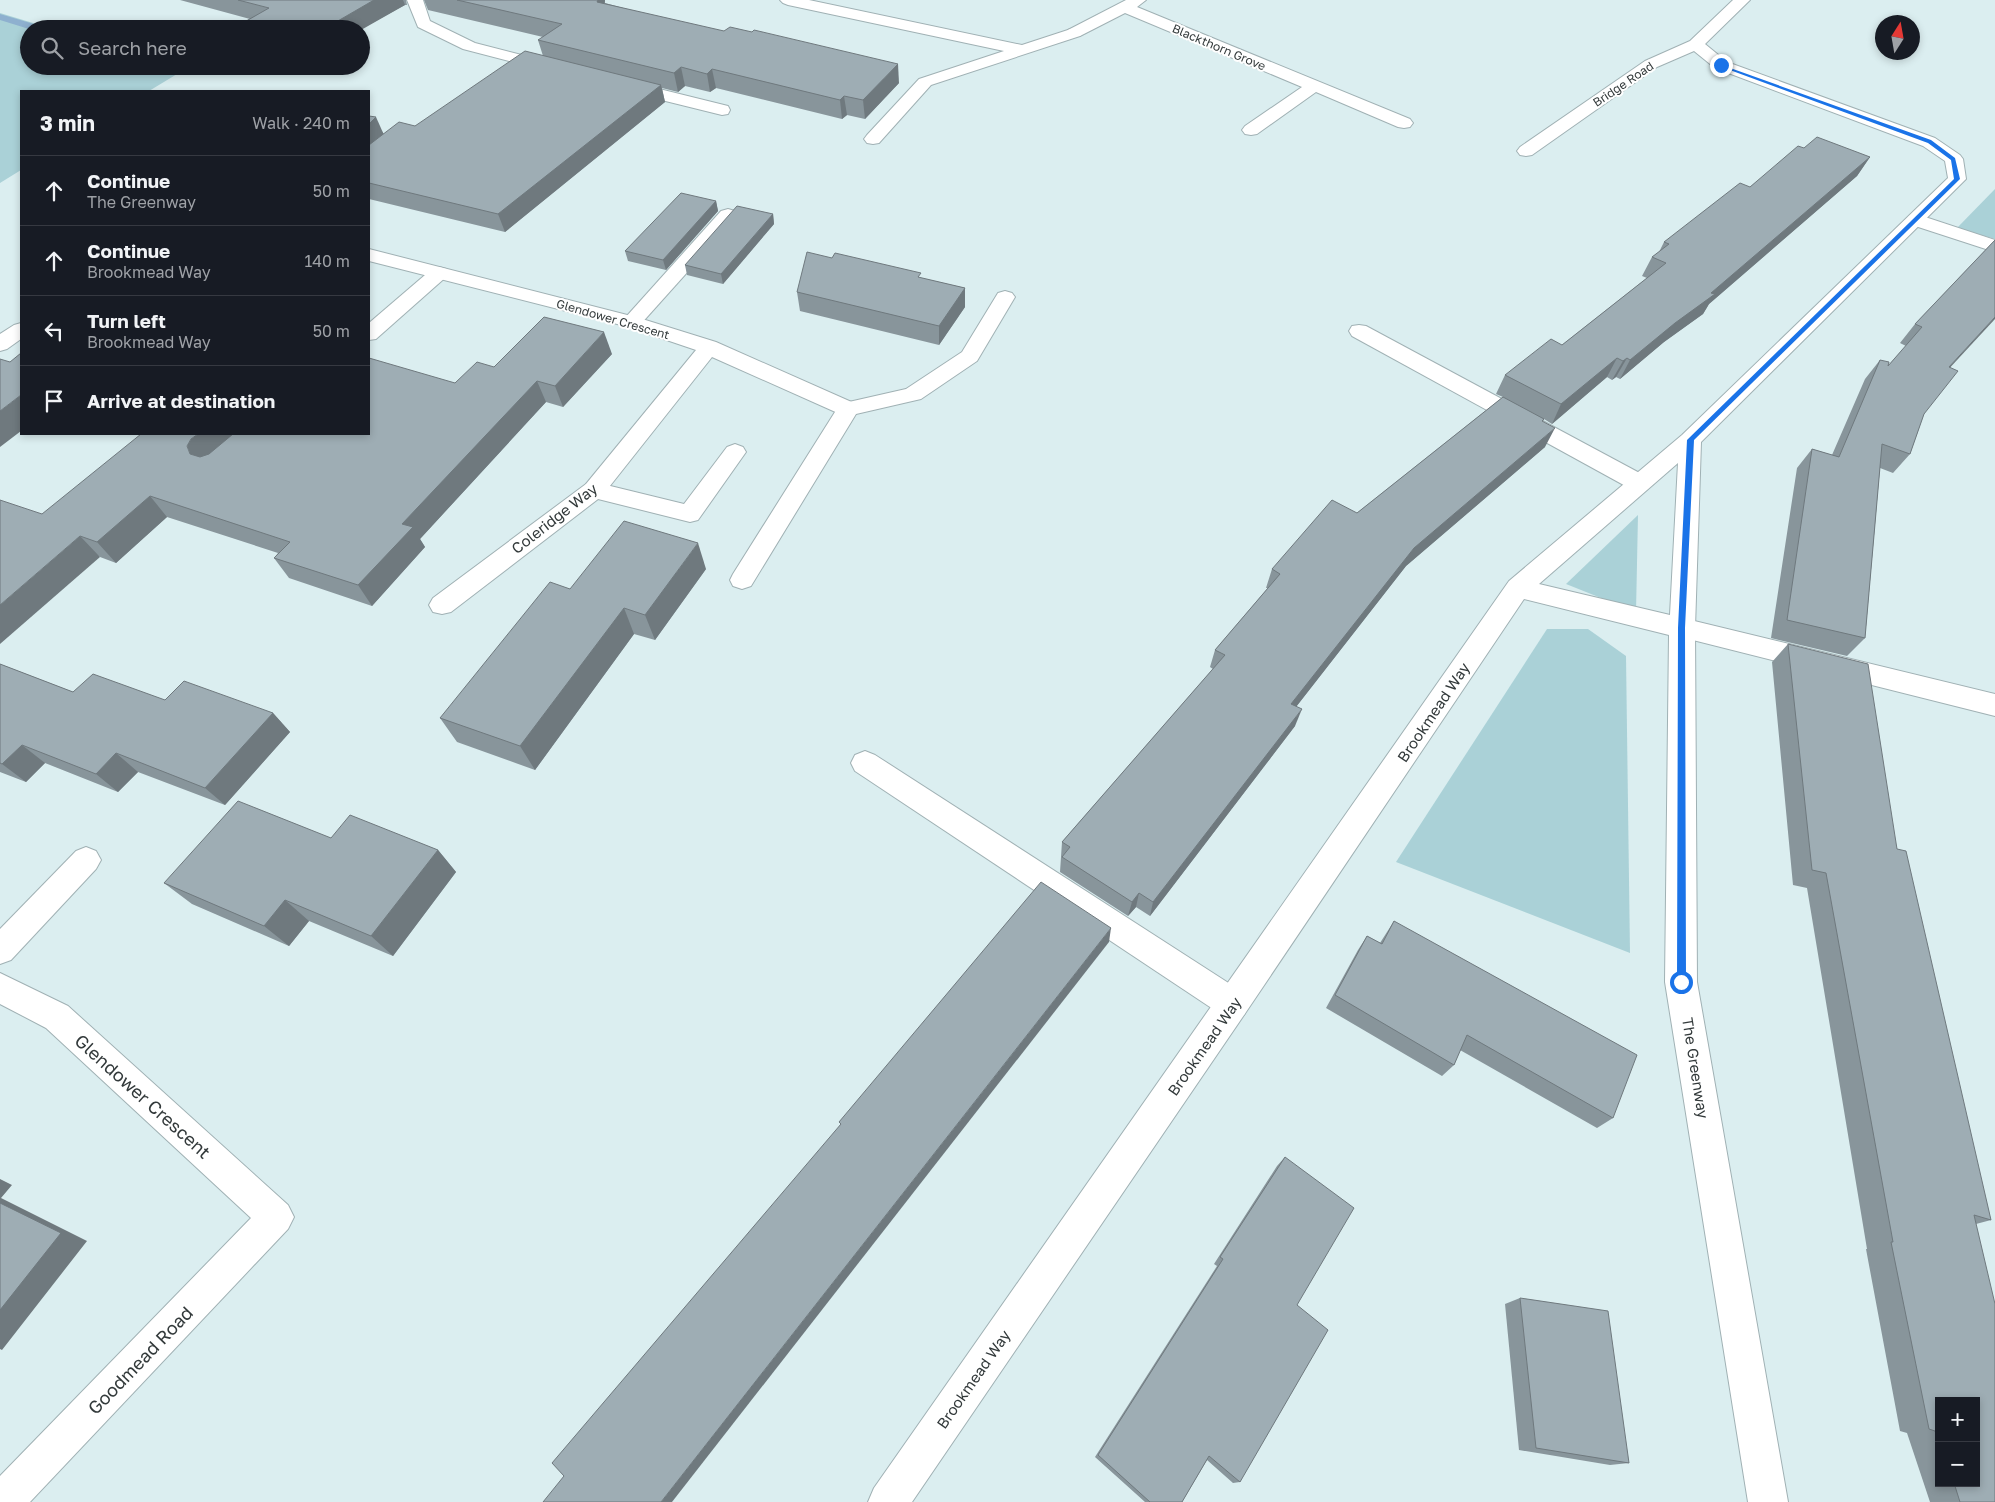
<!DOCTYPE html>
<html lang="en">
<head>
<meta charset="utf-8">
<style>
	:root { --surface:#171b24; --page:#242831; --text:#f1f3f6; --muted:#9ea1a6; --line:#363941 }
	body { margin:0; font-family:"Golos Text",sans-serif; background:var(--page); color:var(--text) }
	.controls { position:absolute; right:15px; bottom:15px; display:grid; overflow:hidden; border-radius:0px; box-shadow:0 2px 8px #0003 }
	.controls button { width:45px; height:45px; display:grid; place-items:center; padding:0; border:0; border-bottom:1px solid var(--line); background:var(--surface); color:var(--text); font:25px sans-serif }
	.compass { position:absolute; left:1875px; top:15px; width:45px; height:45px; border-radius:50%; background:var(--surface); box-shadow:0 2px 8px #0003; rotate:11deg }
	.stop { position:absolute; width:15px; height:15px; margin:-11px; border:4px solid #1a73e8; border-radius:50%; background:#fff }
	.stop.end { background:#1a73e8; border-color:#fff; box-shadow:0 1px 5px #0008 }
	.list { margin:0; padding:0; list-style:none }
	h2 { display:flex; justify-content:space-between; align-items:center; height:65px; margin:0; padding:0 20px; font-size:21px }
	h2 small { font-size:16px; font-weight:400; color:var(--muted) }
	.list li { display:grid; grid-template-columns:32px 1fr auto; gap:15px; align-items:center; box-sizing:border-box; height:70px; padding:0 20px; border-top:1px solid var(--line) }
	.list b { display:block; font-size:19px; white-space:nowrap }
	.list p { margin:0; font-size:16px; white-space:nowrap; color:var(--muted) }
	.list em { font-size:16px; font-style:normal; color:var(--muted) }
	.icon { flex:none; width:28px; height:28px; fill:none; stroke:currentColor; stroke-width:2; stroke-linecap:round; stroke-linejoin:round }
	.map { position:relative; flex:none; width:1995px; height:1502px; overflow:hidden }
	.search { position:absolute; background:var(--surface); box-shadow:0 2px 8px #0003; left:20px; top:20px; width:350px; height:55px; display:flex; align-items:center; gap:12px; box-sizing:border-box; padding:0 18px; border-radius:28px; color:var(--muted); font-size:19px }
	.panel { position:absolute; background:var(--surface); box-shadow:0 2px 8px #0003; left:20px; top:90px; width:350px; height:345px; border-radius:0px }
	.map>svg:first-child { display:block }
</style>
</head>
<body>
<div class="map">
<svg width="1995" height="1502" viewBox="0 0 1995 1502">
	<rect width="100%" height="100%" fill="#dbeef0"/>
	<!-- green -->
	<g fill="#aad1d7">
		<polygon points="0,13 53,29 29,29 29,66 182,66 187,68 149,91 21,91 21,170 0,183"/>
		<polygon points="1995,189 1995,239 1957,228"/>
		<polygon points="1638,515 1636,612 1566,584"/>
		<polygon points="1547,629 1588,629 1626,656 1630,953 1396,862"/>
	</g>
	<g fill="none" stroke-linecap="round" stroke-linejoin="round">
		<!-- stream -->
		<g fill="#8eb0cf" fill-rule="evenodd">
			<polygon points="0,14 44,27 45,29 29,29 0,20"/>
			<polygon points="164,66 180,66 183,69 178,72"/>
		</g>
		<!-- service casing -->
		<g stroke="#a0b1b4" stroke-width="2">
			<g id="service">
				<polygon points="780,0 809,0 1022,45 1074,28 1080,30 1082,33 1080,36 931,85 879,143 873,144 867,143 864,139 867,135 919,79 1004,51 788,5 783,3"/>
				<polygon points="728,209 735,211 737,215 735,219 639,326 632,328 625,326 622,322 625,318 721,211"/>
				<polygon points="1916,214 1995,240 1995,252 1909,224 1907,220 1909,216"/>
				<polygon points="439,267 446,269 449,273 446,277 376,339 369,340 369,323 432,269"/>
				<polygon points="1005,291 1012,293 1015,297 977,361 921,399 856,414 751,586 742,589 733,586 730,580 733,574 840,404 906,389 962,352 998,293"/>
				<polygon points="1359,325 1366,326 1647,477 1651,483 1647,489 1639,491 1631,489 1352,336 1349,331 1352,326"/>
				<polygon points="735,444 743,447 746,452 698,520 690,522 586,496 582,490 586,484 594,482 684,504 727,447"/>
				<polygon points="1682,618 1995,694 1995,716 1673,635 1669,628 1673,621"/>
				<polygon points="865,751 875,755 1244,993 1249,1004 1244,1015 1233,1019 1222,1015 855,771 851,763 855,755"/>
				<polygon points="86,847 96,851 101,860 96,869 11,960 0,964 0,929 76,851"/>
			</g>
		</g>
		<!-- minor casing -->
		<g stroke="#a0b1b4" stroke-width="2">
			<g id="minor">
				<polygon points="407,0 423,0 430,21 475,43 557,64 559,67 557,70 551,72 463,49 418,27"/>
				<polygon points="1126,0 1146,0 1137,7 1410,119 1413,123 1410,127 1404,128 1398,127 1316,92 1257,134 1251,135 1245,134 1242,130 1245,126 1302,87 1125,13 1080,36 1068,36 1066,33 1068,30"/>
				<path d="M 1733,0 L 1750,0 L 1705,44 L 1727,62 L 1935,138 L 1960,155 L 1963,159 L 1966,179 L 1701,442 L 1695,628 L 1697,982 L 1788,1502 L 1748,1502 L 1665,982 L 1669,635 L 1524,599 L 1244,1015 L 912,1502 L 868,1502 L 874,1488 L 1509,581 L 1682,435 L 1948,178 L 1945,161 L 1923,146 L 1715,68 L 1694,51 L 1657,67 L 1532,155 L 1526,156 L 1520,155 L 1517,151 L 1520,147 L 1645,61 L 1690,41 ZM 1678,463 L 1670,615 L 1539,584 Z"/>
				<polygon points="627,81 728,106 730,110 728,114 722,115 621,90 619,86 621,82"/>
				<polygon points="369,249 639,318 716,342 856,404 859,409 856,414 848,416 840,414 712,357 602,496 451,612 442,614 433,612 429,605 433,598 586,484 696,350 625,326 369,261"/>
				<polygon points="21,323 21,339 7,349 0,351 0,334 14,325"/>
				<polygon points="0,973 68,1006 288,1205 294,1217 288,1229 30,1502 0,1502 0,1476 251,1218 46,1028 0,1004"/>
			</g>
		</g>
		<!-- service -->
		<use href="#service" fill="#fff" fill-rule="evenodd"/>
		<!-- minor -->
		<use href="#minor" fill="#fff" fill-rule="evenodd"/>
	</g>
	<!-- wall -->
	<g fill="#88959b" fill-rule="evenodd">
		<polygon points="180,0 406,0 407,5 405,5 361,29 243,29 241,24 250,19"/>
		<polygon points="424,0 605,0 605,3 899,83 865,119 847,115 842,119 716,88 710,92 685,86 678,92 662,88 665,102 505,232 369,199 369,116 384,134 415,126 543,56 538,40 543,37 428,10"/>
		<polygon points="1804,148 1870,157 1857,176 1709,304 1703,314 1664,342 1620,379 1616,377 1612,380 1607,377 1552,424 1544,419 1543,421 1545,447 1406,566 1296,707 1295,726 1150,916 1136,907 1128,916 1060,872 1062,842 1213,669 1210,667 1215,650 1268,588 1266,588 1272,569 1357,513 1503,397 1496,394 1505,375 1562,345 1647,278 1642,276 1652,257 1659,252 1664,242 1750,187"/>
		<polygon points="716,201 718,211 666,270 628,261 625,251"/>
		<polygon points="773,214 774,224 723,284 687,275 685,265"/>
		<polygon points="1995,240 1950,368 1924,414 1910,454 1893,473 1880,468 1865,638 1847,656 1771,638 1797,468 1812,449 1832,455 1865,379 1880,360 1888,366 1906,346 1900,343 1915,324"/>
		<polygon points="921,278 965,288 965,307 939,345 800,311 797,292"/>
		<polygon points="612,354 563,407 546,402 420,539 425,547 372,606 289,578 274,558 278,553 167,517 116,563 100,557 42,514 369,434 455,383 494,367"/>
		<polygon points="706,569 655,640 634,634 535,770 457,742 440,718 570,589"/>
		<path d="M 1788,644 L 1897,849 L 1991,1220 L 1976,1224 L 1995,1502 L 1930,1502 L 1907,1433 L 1900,1431 L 1866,1249 L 1867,1249 L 1807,888 L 1793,885 L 1772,662 ZM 1939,1401 L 1976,1483 L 1939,1483 Z"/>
		<polygon points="0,664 73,692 165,700 273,713 290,732 225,805 138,772 118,792 45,763 26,782 0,772"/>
		<polygon points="331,838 438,850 456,872 393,956 309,921 289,946 192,904 164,883"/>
		<polygon points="1394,921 1613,1118 1597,1128 1460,1050 1454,1065 1442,1076 1326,1008 1358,950 1367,936 1380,943"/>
		<polygon points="1285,1157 1297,1305 1240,1482 1233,1483 1207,1460 1182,1502 1145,1502 1095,1457 1217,1266 1214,1264 1277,1166"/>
		<polygon points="1520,1298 1629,1463 1610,1465 1519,1450 1505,1304"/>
	</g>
	<!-- shaded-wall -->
	<g fill="#6f797e">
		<polygon points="374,0 403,0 405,5 361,30 361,29 324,29"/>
		<polygon points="598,0 605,0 602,20 597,2"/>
		<polygon points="898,64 899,83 865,119 863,100"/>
		<polygon points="681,67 685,86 678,92 674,73"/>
		<polygon points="712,69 716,88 710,92 707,74"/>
		<polygon points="661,85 665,102 505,232 498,214"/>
		<polygon points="844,96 847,115 842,119 840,100"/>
		<polygon points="376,117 384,135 369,148 369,124"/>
		<polygon points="1870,157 1857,176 1709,304 1703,314 1664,342 1620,379 1630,360 1711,293"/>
		<polygon points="716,201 718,211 666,270 663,260"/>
		<polygon points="773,214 774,224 723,284 721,274"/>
		<polygon points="965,288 965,307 939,345 939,326"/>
		<polygon points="1995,317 1995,319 1933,386 1949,367"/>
		<polygon points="604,332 612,354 563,407 555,386"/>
		<polygon points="1617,358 1607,377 1552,424 1561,404"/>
		<polygon points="1627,358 1616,377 1612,380 1623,361"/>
		<polygon points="537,381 546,402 420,539 425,547 372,606 358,585 402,524"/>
		<polygon points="21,395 21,431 0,447 0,411"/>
		<polygon points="1555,428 1545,447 1406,566 1285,721 1291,704 1414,548"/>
		<polygon points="198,434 238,434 207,461 190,454 187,446 191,439"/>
		<polygon points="150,496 167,517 116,563 97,542"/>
		<polygon points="80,536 100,557 0,644 0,605"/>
		<polygon points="698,543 706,569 655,640 645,615"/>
		<polygon points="624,608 634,634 535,770 520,746"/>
		<polygon points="1302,709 1295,726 1150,916 1153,902"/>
		<polygon points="273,713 290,732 225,805 205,788"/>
		<polygon points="22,745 45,763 26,782 2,764"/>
		<polygon points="116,753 138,772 118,792 96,774"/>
		<polygon points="438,850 456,872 393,956 371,936"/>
		<polygon points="1139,893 1136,907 1128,916 1132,902"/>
		<polygon points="285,900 309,921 289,946 264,926"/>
		<polygon points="1111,928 1109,942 672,1502 661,1502"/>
		<polygon points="0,1179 12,1185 1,1198 87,1241 2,1350 0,1349"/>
	</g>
	<!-- building -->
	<g fill="#9eadb4" stroke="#6f797e">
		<polygon points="238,0 374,0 324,29 258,29 241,24 269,8"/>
		<polygon points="457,0 598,0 597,2 724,31 730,27 752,32 754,30 898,64 863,100 844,96 840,100 712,69 707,74 681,67 674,73 538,40 562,24"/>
		<polygon points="525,51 661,85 498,214 369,183 369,145 399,122 415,126"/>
		<polygon points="369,116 376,117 369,124"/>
		<polygon points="1817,137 1870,157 1711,293 1715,294 1675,323 1630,360 1627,358 1623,361 1617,358 1561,404 1505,375 1551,339 1562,345 1666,263 1652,257 1669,244 1664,242 1740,183 1750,187 1798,146 1804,148"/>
		<polygon points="681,193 716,201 663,260 625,251"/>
		<polygon points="737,206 773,214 721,274 685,265"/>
		<polygon points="1995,240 1995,317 1949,367 1958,371 1924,414 1910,454 1882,444 1865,638 1787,620 1812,449 1839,457 1880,360 1889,362 1888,366 1922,327 1915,324"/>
		<polygon points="807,252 832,258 835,253 921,273 918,277 965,288 939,326 797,292"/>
		<polygon points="544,317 604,332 555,386 537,381 402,524 413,527 358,585 274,558 290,542 150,496 97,542 80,536 0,605 0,500 42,514 141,434 198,434 191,439 187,446 190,454 200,457 209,454 233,434 369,434 369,358 455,383 477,362 494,367"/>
		<polygon points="21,353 21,395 0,411 0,359 10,362"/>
		<polygon points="1503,397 1544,419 1542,421 1555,428 1414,548 1291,704 1302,709 1153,902 1139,893 1132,902 1062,857 1070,847 1062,842 1225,655 1215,650 1280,574 1272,569 1332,500 1357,513"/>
		<polygon points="624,521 698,543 645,615 624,608 520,746 440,718 550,582 570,589"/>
		<polygon points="1788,644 1868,664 1897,849 1906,851 1991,1220 1974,1215 1995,1304 1995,1502 1960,1502 1954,1483 1976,1483 1976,1401 1939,1401 1939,1440 1935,1431 1929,1429 1891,1242 1893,1242 1826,873 1812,870"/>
		<polygon points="0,664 73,692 93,674 165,700 184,681 273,713 205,788 116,753 96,774 22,745 2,764 0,763"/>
		<polygon points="238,801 331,838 350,815 438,850 371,936 285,900 264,926 164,883"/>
		<polygon points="1041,882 1111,928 661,1502 543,1502 564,1476 552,1463 841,1124 839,1122"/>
		<polygon points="1394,921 1637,1055 1613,1118 1467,1035 1454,1065 1335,995 1367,936 1382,944"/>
		<polygon points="1285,1157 1354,1208 1297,1305 1328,1330 1240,1482 1209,1456 1182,1502 1150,1502 1098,1455 1223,1259 1220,1257"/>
		<polygon points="0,1203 61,1233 0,1310"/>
		<polygon points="1520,1298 1608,1311 1629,1463 1536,1448"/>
	</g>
	<!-- route -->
	<polygon fill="#1a73e8" points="1719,64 1931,140 1955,158 1960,179 1694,440 1685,628 1686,982 1681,986 1677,982 1678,628 1687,440 1954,179 1951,160 1928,143 1719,66"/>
	<g text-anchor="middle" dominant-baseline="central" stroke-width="4" stroke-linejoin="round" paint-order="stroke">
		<!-- far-street labels -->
		<g font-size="12" fill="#333a3b" stroke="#fff">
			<text transform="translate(1219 47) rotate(23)">Blackthorn Grove</text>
			<text transform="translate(1623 84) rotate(-34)">Bridge Road</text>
			<text transform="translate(613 319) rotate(16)">Glendower Crescent</text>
		</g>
		<!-- street labels -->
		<g font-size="15" fill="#333a3b" stroke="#fff">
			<text transform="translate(554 518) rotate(-38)">Coleridge Way</text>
			<text transform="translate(1433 712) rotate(-56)">Brookmead Way</text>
			<text transform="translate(1204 1046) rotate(-55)">Brookmead Way</text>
			<text transform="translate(1696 1068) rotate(81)">The Greenway</text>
			<text transform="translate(973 1379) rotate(-55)">Brookmead Way</text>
		</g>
		<!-- near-street labels -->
		<g font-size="18" fill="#333a3b" stroke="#fff">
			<text transform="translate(143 1096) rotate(42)">Glendower Crescent</text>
			<text transform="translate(140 1360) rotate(-46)">Goodmead Road</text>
		</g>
	</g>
</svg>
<div class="controls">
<button>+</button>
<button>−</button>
</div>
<svg class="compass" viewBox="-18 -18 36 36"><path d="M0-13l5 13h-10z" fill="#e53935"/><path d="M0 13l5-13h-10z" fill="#9ea1a6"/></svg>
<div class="stop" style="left:1681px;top:982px"></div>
<div class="stop end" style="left:1721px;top:65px"></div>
<div class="search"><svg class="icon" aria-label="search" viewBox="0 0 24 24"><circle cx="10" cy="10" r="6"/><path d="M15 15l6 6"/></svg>Search here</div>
<section class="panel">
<h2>3 min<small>Walk · 240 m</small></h2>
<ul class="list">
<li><svg class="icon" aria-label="ahead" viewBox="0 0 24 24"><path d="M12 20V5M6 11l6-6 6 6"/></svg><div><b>Continue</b><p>The Greenway</p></div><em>50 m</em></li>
<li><svg class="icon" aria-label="ahead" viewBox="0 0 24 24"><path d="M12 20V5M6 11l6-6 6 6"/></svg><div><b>Continue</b><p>Brookmead Way</p></div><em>140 m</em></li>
<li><svg class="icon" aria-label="left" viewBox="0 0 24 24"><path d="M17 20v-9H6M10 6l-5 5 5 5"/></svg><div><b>Turn left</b><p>Brookmead Way</p></div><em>50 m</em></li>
<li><svg class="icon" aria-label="arrive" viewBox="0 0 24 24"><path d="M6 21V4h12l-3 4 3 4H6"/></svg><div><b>Arrive at destination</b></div></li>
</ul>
</section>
</div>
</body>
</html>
